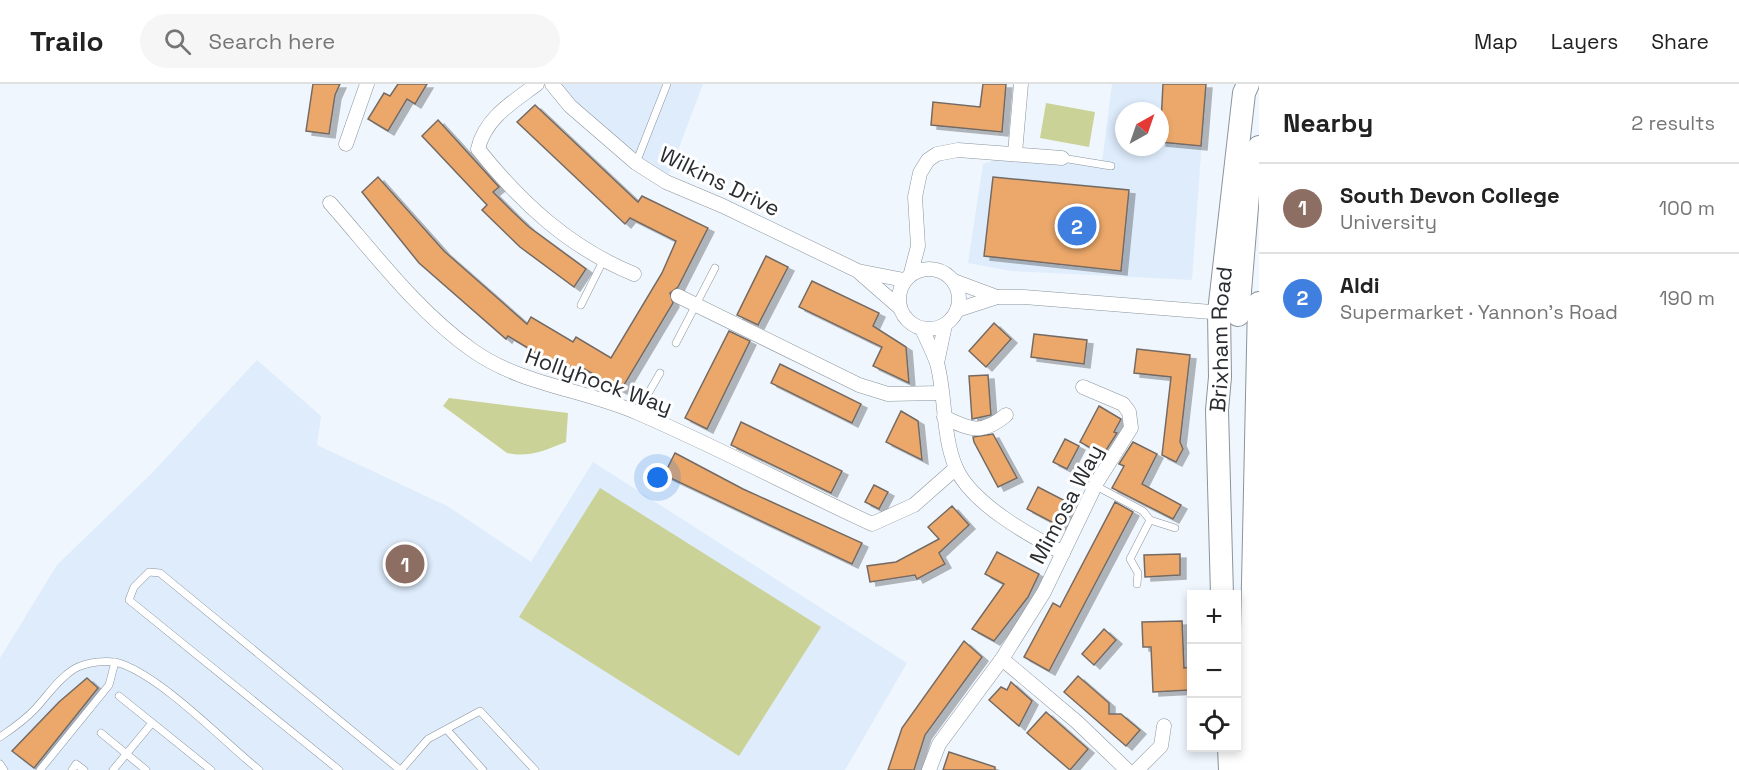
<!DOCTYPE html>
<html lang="en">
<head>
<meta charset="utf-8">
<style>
	:root { --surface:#fff; --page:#f6f6f6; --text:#222; --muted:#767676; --line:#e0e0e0; --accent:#1055c0 }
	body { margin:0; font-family:"Space Grotesk",sans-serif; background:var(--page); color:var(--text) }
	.controls { position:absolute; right:18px; bottom:18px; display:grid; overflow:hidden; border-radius:0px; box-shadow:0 3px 9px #0003 }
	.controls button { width:54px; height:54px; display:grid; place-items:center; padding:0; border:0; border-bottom:2px solid var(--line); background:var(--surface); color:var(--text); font:30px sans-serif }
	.compass { position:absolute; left:1115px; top:18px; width:54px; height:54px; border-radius:50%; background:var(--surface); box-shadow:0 3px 9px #0003; rotate:40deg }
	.you { position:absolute; left:658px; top:394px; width:21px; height:21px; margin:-15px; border:4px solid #fff; border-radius:50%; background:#1a73e8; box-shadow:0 0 0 9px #1a73e833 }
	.badge { display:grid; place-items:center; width:39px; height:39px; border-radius:50%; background:var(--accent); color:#fff; font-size:20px; font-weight:700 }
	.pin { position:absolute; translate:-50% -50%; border:3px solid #fff; box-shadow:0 2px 6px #0006 }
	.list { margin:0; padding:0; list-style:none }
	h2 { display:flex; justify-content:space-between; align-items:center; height:78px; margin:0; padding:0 24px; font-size:26px }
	h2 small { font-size:20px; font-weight:400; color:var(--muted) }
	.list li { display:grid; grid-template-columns:39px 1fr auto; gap:18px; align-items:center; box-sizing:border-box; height:90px; padding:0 24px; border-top:2px solid var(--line) }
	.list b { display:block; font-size:22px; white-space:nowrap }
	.list p { margin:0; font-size:20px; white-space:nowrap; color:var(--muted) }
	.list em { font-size:20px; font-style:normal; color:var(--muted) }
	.icon { flex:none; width:33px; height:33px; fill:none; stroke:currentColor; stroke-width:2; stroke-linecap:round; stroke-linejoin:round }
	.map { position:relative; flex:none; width:1259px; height:686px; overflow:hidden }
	header { display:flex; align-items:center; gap:36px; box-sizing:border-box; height:84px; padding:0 30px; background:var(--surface); border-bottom:2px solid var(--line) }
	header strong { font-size:28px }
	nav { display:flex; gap:33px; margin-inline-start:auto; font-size:21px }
	.search { width:420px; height:54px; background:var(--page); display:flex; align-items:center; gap:15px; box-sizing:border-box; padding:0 21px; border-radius:33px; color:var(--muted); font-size:22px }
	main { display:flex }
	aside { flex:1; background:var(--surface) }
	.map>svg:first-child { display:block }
</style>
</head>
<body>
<header>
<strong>Trailo</strong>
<div class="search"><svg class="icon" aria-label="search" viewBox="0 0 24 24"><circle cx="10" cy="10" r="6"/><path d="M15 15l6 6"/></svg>Search here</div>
<nav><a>Map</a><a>Layers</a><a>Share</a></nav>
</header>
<main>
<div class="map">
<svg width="1259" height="686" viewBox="0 0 1259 686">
	<defs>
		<filter id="shadow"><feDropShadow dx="6" dy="4" stdDeviation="0" flood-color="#0004"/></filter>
	</defs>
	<rect width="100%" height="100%" fill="#eff6fd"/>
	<!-- built -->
	<g fill="#deecfc" fill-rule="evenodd">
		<polygon points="552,0 703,0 666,98"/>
		<path d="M 1112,0 L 1206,0 L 1192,196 L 1011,187 L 968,179 L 983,80 L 1015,69 L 1102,79 ZM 1124,27 L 1160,27 L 1160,63 L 1124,63 Z"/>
		<polygon points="257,276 321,332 317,361 449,423 531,478 593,378 907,579 845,686 0,686 0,574 57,481 151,390"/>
	</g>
	<!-- green -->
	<g fill="#cad297">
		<polygon points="1046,19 1095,28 1089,63 1040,54"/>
		<path d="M 449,314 L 568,329 L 566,358 C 546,366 529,374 507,369 L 443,322 Z"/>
		<polygon points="600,404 821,543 739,672 519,533"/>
	</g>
	<!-- building -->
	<g fill="#eca86a" stroke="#746b64" stroke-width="1.5" filter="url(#shadow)">
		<polygon points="313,0 340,0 335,11 329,50 306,47"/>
		<polygon points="398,0 427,0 415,20 407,15 388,47 368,35 384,9 390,12"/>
		<polygon points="983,0 1006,0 1002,48 931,41 933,18 980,23"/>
		<polygon points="1163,0 1206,0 1201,62 1160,58"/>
		<polygon points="535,21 638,118 642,112 708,144 678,203 670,209 673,219 621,306 581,283 578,288 556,275 553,279 508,252 506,255 419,179 362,108 378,93 444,167 527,240 531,233 573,258 576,253 611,274 662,189 676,157 630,134 625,140 517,38"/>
		<polygon points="438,36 499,103 493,108 513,128 529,143 586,185 574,203 520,163 482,126 487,121 422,52"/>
		<polygon points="993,93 1129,106 1121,187 984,172"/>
		<polygon points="766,172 788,183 758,241 737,231"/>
		<polygon points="812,197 879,229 873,242 906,263 909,299 873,282 882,263 799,223"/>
		<polygon points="994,239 1011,255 986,283 969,267"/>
		<polygon points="729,247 750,257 707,345 685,334"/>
		<polygon points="1034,250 1087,256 1084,280 1031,273"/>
		<polygon points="1137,265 1190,271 1180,358 1183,365 1176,378 1162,371 1171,293 1134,289"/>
		<polygon points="780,280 861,320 852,339 771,299"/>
		<polygon points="988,291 991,331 972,335 969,292"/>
		<polygon points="1099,322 1121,335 1114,348 1117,349 1103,371 1080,358"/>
		<polygon points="901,327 918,337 922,376 886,358"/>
		<polygon points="741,338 842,387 831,409 731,361"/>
		<polygon points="993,350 1017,394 998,403 974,358 973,353"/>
		<polygon points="1065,355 1079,362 1067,385 1053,378"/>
		<polygon points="1133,358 1157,370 1142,400 1181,421 1173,435 1112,404 1124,382 1119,380"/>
		<polygon points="675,369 743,405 862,459 852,480 664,391"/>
		<polygon points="874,401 888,408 879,425 865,418"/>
		<polygon points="1038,403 1075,422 1063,444 1027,425"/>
		<polygon points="1115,418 1133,428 1049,587 1024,573 1053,519 1060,523"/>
		<polygon points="952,422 969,441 939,469 945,480 917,495 915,491 870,498 867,482 896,478 939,455 928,443"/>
		<polygon points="997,468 1039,490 1028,513 994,557 972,545 1004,500 985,490"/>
		<polygon points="1180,470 1180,491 1145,493 1144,471"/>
		<polygon points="1182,537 1184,584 1189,583 1190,606 1153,608 1151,563 1143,563 1142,538"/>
		<polygon points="1104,545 1116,556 1094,581 1082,570"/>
		<polygon points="964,557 982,573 925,651 914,686 888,686 902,644"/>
		<polygon points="1078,592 1109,619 1109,630 1121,630 1140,646 1126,662 1064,608"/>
		<polygon points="87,594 98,604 34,684 12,667 59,618"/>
		<polygon points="1011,598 1032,617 1019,642 989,616 1001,603 1007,606"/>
		<polygon points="1046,628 1088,665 1070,686 1027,649"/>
		<polygon points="949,668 995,683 995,686 943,686"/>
	</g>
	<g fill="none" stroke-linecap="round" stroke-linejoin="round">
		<!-- lane casing -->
		<g stroke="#8b949c" stroke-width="8">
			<g id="lane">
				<polyline points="1062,74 1111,82"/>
				<polyline points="636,79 667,0"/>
				<polyline points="581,221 603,177"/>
				<polyline points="676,259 715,184"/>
				<polyline points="637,329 660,289"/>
				<polyline points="1096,402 1143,427 1150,436 1130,475 1138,489 1137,500"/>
				<polyline points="1150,436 1175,444"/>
				<polyline points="119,612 211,686"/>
				<polyline points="448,647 483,686"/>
				<polyline points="101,649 146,686"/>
				<path d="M 0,653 C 12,645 26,635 36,624 C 48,611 58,595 74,585 C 86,578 109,575 122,580 C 165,596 222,656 259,686"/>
				<polyline points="0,680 4,686"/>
				<polyline points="40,686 109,601 115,578"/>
				<polyline points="72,686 76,680 84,686"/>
				<polyline points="113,686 152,639"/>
				<polyline points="339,686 129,516 134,503 149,488 160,489 400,686"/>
				<polyline points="401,686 428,655 480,627 535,686"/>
			</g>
		</g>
		<!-- street casing -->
		<g stroke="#8b949c" stroke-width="15">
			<g id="street">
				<path d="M 537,0 C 513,18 485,34 478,65 C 521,119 570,164 634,190"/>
				<polyline points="552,0 570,22 636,79 666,98 723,122 858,187 904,196"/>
				<polyline points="346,60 367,0"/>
				<polyline points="1015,69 1021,0"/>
				<path d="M 330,119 C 374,169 417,227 472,266 C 521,301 583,305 638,329 C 717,363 794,404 872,440 L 914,421 L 956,384"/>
				<circle cx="929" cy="215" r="30"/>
				<polyline points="860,189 899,223"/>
				<polyline points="911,189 918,162 915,113 920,89 928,76 937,70 958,66 1062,74"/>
				<polyline points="954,197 997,213"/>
				<polyline points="678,212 859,301 888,310 941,309"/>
				<polyline points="957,226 997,213 1024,213 1224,229"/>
				<path d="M 922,245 C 927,256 933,268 937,279 C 946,312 942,351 956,384 C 972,420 1029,451 1063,469"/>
				<polyline points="937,279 945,241"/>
				<path d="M 944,333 C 970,346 982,351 1006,331"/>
				<polyline points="1002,575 1077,638 1127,686"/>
				<polyline points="929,686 939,660 1002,575 1044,508 1097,398 1131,344 1129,328 1123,320 1083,303"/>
				<polyline points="1137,686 1161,662 1164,642"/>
			</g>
		</g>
		<!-- primary casing -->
		<g stroke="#8b949c" stroke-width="24">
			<g id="primary">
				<polyline points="1238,231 1251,75 1259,63"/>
				<path id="s1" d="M 1222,511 L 1217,326 L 1220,293 L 1219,228 L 1244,9 L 1248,0"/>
				<polyline points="1229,664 1230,686"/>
				<polyline points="1249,686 1259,219"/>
			</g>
		</g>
		<!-- lane -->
		<use href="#lane" stroke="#fff" stroke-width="7"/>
		<!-- street -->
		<use href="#street" stroke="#fff" stroke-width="14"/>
		<!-- primary -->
		<use href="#primary" stroke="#fff" stroke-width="22"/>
	</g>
	<g text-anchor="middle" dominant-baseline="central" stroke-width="6" stroke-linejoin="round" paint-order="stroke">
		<!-- street labels -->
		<g font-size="22" fill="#292c30" stroke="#fff">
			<text transform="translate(720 97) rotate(26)">Wilkins Drive</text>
			<text stroke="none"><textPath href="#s1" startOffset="256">Brixham Road</textPath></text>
			<text transform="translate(599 297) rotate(20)">Hollyhock Way</text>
			<text transform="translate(1066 420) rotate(-62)">Mimosa Way</text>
		</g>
	</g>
</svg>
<div class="controls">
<button>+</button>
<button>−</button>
<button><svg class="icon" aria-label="locate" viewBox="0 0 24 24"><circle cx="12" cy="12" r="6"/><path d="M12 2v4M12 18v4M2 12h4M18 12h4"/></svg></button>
</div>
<svg class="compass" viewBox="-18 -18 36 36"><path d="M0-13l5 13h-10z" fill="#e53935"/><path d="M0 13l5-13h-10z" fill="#767676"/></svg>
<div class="you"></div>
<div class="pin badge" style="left:405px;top:480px;background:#8d6e63">1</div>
<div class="pin badge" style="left:1077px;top:142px;background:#3f7fe0">2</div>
</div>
<aside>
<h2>Nearby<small>2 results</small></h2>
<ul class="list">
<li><span class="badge" style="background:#8d6e63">1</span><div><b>South Devon College</b><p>University</p></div><em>100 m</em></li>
<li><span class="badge" style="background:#3f7fe0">2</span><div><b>Aldi</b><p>Supermarket · Yannon's Road</p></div><em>190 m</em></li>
</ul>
</aside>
</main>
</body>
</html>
